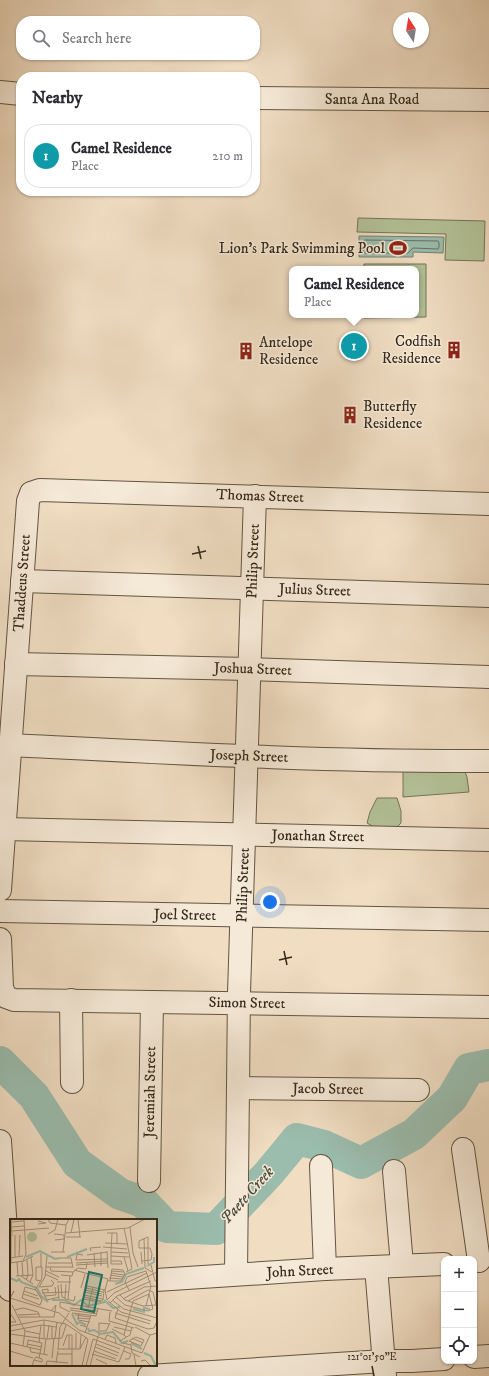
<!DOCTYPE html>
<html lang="en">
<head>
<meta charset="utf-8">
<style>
	:root { --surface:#fff; --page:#f2f2f3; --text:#2b2b33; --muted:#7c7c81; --line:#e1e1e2; --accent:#0f766e }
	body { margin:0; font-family:"IM FELL DW Pica",serif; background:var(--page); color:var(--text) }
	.controls { position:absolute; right:12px; bottom:12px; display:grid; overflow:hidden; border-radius:8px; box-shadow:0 1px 3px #0004 }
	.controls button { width:36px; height:36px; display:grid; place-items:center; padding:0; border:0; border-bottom:1px solid var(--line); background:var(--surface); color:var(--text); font:20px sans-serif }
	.compass { position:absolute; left:393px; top:12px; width:36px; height:36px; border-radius:50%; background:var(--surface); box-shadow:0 1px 3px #0004; rotate:348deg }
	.you { position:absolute; left:270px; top:902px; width:14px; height:14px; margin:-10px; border:3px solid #fff; border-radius:50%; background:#1a73e8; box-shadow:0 0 0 6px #1a73e833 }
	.badge { display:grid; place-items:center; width:26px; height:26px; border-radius:50%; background:var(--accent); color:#fff; font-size:13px; font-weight:700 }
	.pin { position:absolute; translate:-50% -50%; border:2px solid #fff; box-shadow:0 1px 4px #0006 }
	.popup { position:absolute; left:289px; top:266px; width:130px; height:52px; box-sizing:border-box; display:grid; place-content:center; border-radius:8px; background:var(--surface); filter:drop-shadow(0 1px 3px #0005); font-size:13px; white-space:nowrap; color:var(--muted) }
	.popup b { font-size:15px; color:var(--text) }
	.popup::after { content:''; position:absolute; left:50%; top:100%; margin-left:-8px; border:8px solid transparent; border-top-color:var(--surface) }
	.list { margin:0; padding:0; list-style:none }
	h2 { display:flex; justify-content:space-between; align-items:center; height:52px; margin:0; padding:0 16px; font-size:17px }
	h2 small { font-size:13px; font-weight:400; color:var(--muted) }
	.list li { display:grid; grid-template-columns:26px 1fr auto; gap:12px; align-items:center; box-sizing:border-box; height:64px; margin:0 8px 8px; padding:0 8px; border:1px solid var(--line); border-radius:16px }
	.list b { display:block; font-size:15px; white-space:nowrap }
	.list p { margin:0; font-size:13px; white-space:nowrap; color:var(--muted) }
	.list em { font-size:13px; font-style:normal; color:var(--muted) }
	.icon { flex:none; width:22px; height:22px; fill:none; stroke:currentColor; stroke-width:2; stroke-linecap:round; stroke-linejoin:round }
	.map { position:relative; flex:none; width:489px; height:1376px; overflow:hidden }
	.search { position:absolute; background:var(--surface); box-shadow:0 1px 3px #0004; left:16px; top:16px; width:244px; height:44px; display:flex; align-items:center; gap:10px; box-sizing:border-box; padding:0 14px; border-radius:16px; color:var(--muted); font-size:15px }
	.panel { position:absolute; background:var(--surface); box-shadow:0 1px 3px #0004; left:16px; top:72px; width:244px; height:124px; border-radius:16px }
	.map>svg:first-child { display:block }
</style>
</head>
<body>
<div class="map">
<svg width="489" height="1376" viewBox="0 0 489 1376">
	<rect width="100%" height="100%" fill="#f0ddc2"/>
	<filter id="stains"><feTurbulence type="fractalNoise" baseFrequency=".005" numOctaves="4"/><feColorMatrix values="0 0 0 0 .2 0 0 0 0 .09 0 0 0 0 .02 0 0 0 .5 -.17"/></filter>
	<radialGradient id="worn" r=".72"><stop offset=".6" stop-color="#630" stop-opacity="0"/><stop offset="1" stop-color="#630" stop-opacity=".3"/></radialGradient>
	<!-- green -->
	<g fill="#b4c298" stroke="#747558">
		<polygon points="358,218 485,221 484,261 445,260 446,234 357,232"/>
		<polygon points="364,264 426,264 426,317 364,318 364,315 416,315 416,269 364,269"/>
		<polygon points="403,765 463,767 467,777 469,792 403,797"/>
		<polygon points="377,798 397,798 401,811 401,823 394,830 376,828 367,823 370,812"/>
	</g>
	<!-- water -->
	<polygon fill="#9bbdae" stroke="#728172" points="359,236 444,237 443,253 413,252 413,257 359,257"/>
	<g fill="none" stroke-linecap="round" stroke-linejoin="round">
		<!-- shore -->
		<polygon stroke="#687264" stroke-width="1" points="365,240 438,241 439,243 439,247 438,249 413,248 408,253 365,253 363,251 363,242"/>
		<!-- river -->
		<polyline stroke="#9bbdae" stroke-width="32" points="0,1062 34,1096 77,1163 120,1194 143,1202 167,1227 216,1229 269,1173 297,1139 324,1146 361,1163 414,1134 452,1098 469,1069 489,1065"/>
		<!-- minor casing -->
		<g stroke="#635543" stroke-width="24">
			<g id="minor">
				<polyline points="0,92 21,94"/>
				<polyline points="255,98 489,100"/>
				<polyline points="22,581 489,596"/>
				<polyline points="16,664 249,669 489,677"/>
				<path d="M 10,745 C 170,753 329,762 489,761"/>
				<polyline points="4,829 489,840"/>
				<polyline points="0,890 28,501 31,493 40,490 489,504"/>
				<polyline points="0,911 489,920"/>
				<polyline points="0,939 2,988 6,997 14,1000 489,1007"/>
				<polyline points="71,1000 72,1082"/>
				<polyline points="238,1088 418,1090"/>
				<polyline points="0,1141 10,1290"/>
				<polyline points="463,1149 479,1261"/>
				<polyline points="321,1166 325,1269"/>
				<polyline points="394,1171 402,1265"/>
				<polyline points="149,1181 152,1002"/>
				<polyline points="376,1267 385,1376"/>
				<polyline points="236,1274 239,993 255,496"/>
				<polyline points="156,1280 325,1269 444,1264"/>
				<polyline points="474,1357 489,1356"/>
				<polyline points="149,1376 384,1361 412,1361 444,1359"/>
			</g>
		</g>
		<!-- minor -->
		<use href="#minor" stroke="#f5e9d7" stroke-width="22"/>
	</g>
	<!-- ticks -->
	<path fill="none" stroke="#342819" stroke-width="1.5" d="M 198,546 L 201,559M 192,554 L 206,551M 284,951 L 287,965M 279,960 L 292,957M 372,1366 L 374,1376"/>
	<!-- icons -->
	<defs>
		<g id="stadium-bare" transform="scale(1.38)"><path d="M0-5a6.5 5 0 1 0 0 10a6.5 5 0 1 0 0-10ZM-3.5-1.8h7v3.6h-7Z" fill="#8f2418" stroke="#f5e9d7" stroke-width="2.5" paint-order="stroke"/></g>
		<g id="building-bare" transform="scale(1.38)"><path d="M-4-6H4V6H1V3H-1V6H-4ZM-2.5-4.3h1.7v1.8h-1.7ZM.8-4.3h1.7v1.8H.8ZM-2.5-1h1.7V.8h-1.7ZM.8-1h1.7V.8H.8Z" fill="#8f2418" stroke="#f5e9d7" stroke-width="2.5" paint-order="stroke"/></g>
	</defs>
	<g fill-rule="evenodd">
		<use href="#stadium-bare" x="398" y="248"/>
		<use href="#building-bare" x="454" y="350"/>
		<use href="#building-bare" x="246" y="351"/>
		<use href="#building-bare" x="350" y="415"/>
	</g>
	<g text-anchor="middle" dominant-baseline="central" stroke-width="3" stroke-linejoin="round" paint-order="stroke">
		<!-- street labels -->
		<g font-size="15" fill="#342819" stroke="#f5e9d7">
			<text x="372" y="99">Santa Ana Road</text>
			<text transform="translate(260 496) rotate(2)">Thomas Street</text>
			<text transform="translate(253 561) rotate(-88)">Philip Street</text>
			<text transform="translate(22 583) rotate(-86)">Thaddeus Street</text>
			<text transform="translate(315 590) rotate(2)">Julius Street</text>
			<text transform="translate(253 669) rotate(2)">Joshua Street</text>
			<text transform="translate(249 756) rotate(2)">Joseph Street</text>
			<text transform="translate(318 836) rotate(1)">Jonathan Street</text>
			<text transform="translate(243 885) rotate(-88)">Philip Street</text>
			<text transform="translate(185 915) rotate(1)">Joel Street</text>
			<text transform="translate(247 1003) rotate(1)">Simon Street</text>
			<text transform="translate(328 1089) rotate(1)">Jacob Street</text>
			<text transform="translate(150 1092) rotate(-89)">Jeremiah Street</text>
			<text transform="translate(300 1271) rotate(-3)">John Street</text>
		</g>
		<!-- poi labels -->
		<g font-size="15" fill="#342819" stroke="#f5e9d7" text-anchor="end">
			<text x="385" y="248">Lion's Park Swimming Pool</text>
			<text x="441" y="341">Codfish<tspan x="441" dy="17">Residence</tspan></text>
			<text x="259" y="342" text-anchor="start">Antelope<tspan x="259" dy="17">Residence</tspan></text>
			<text x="363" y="406" text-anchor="start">Butterfly<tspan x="363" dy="17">Residence</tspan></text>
		</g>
		<!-- water labels -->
		<g font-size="16" font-style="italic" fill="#4e4d3e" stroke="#f5e9d7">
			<text transform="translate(247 1195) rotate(-48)">Paete Creek</text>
		</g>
	</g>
	<!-- overview -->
	<g transform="translate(10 1219)">
		<rect width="147" height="147" fill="#f0ddc2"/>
		<path d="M17 18a5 5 0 1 1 10 0a5 5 0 1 1-10 0Z" fill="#b4c298"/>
		<path fill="none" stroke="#9bbdae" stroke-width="2" d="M 16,38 L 30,32 L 45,40 L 50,39M 57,38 L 77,30M 137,47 L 144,43 L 144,38M 0,59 L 7,62 L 9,60 L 11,63 L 27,69 L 31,77 L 38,83M 105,65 L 112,63 L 116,55 L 134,49M 42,81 L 54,81 L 64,86 L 71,81 L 78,87 L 95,83M 94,81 L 103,89 L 110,88M 123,90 L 134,93 L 134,89 L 140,90M 62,95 L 67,105 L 70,103 L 76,106M 78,109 L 79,112 L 84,111 L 89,114M 90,115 L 103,113 L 112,124 L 118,122M 121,124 L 132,130M 134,134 L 141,137 L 146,147"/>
		<path fill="none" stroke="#a5957e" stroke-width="1" d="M 1,0 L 2,17M 38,0 L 40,4 L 56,6M 68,0 L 70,18M 1,3 L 14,2M 28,5 L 36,4 L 28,2M 2,8 L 14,7M 120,8 L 123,34 L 128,48M 114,9 L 117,23M 2,12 L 39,9M 56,14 L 118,9 L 135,0M 61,14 L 64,0M 97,14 L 107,14 L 107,25M 38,15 L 45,11 L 48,0M 44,15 L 54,16 L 54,20 L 45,21M 56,18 L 71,18M 134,19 L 135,49 L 142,53M 95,24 L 117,25M 129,27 L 129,22 L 138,18 L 138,45M 129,27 L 129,29 L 140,29 L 142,35 L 141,41 L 132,42M 93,28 L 117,30M 81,32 L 80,29 L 91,28M 97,32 L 98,49M 41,33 L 55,33M 53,33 L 56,6 L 59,0M 101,33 L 118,34M 131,33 L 132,45M 84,34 L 85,48M 77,36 L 97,33M 9,37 L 10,16M 101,37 L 119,38M 5,38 L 5,16M 114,38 L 118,52M 0,39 L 13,37M 50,39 L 61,39 L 63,49M 66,41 L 97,40M 66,41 L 67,35 L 73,36M 13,42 L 16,35 L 14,0M 101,42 L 111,42 L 112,45 L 101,45 L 101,33 L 102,14M 7,43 L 8,57M 12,43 L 13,57M 0,44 L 14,42 L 23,37M 1,44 L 1,17M 38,44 L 62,44M 66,44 L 97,42M 66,46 L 98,44M 141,46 L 145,62 L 147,62M 91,47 L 91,33M 31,48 L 31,34M 36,48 L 62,48M 40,48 L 41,52 L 63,53 L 68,49 L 76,50 L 77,44M 64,51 L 98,60 L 95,71 L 97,81 L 104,74 L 147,53M 36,52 L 49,58M 101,52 L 114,53M 116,53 L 122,50 L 117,23M 101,54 L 114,56M 35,55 L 48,61M 51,56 L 62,57 L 63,53M 100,56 L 113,58M 6,57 L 23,56M 11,57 L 23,65M 99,59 L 112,60M 16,61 L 18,56 L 17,41M 98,61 L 100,62 L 111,62 L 115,55 L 113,51 L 102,50 L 100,62M 20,63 L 23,56 L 21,38M 47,63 L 61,63M 51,65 L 52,78 L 55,79M 56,65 L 55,80 L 64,82 L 65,77M 48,66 L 49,80M 15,68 L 26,71 L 32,81 L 30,86 L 12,79 ZM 29,68 L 35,58 L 37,37M 29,68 L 42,67 L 44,64 L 41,61M 71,69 L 75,55M 76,69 L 93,73M 25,71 L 30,63 L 32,59 L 32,48 L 26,48 L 26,61 L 31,62M 75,71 L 92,75M 94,71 L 93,81 L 89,83 L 73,80 L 77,67 L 95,71M 119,71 L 115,63 L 117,58 L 136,52 L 141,67 L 136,87M 14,72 L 28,77M 38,73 L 38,70 L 32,71 L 37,81 L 49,78M 75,73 L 92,77M 97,73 L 137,54M 32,74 L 58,73M 13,75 L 29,80M 74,76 L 93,80M 110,76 L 115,81 L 133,87 L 146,86 L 143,73 L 138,71 L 118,82M 34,77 L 46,76 L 45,68M 74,78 L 91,82M 106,78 L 115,86 L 138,92 L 143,90 L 139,75M 0,79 L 4,72 L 0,79M 0,79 L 49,94 L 69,111 L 132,134 L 140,116 L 147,114M 113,80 L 134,68 L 147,67M 58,81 L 60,57M 102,81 L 114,90 L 147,99M 98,82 L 111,93 L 141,102M 100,84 L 107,77 L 141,62M 2,86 L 15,112 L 13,127M 60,89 L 88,92M 78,89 L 83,68M 108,90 L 105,99 L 138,110 L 144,109 L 147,102M 5,91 L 13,89 L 28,93 L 30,98M 60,91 L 87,95M 41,92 L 46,86 L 44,98M 60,93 L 50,88 L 50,83 L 102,92M 100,93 L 99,102 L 124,109M 0,94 L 6,103 L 0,103M 62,94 L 86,97 L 88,90M 69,94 L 68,101 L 80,103M 105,94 L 140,105M 8,96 L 29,95M 65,96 L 80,98M 9,98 L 44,98M 67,99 L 80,100M 70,106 L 77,108 L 75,114M 0,107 L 34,101 L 56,105 L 78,120 L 72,147M 77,108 L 81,96M 104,108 L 121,112M 125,108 L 140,116M 102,110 L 114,116M 0,112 L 32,106 L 46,108M 15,112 L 30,115M 90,112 L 96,112 L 100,104M 0,115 L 36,120 L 52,119 L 56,106M 59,116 L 59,130M 89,117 L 89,104 L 100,105M 116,118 L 114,116 L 123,82 L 139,75M 126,118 L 134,121 L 131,127 L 119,122 ZM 45,119 L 47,103M 122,119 L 133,124M 34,120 L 34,101M 37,120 L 39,106M 42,120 L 42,107M 95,120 L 97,116 L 105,119 L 106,124M 110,122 L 120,116 L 122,108M 29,123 L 31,106M 0,124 L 31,131M 113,124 L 121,126 L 122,134 L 130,138M 17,125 L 32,128M 86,125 L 109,134M 53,127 L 57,116 L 62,116 L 62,147M 17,128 L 18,121 L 32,124 L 29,139M 85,128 L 108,137M 20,129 L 21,133 L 38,136M 48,130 L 70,130M 66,130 L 66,114M 70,130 L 76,118M 70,130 L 71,116M 48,131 L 50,108 L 59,94M 0,132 L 23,139M 84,132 L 106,140M 114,132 L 121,135 L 119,140 L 115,140M 34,135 L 36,120M 48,135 L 62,135M 82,135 L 109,143 L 115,128M 124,135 L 126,147M 42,139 L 44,119M 86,140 L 97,145M 131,142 L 135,141 L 141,147M 46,144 L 48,132M 22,147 L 24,141 L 26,138 L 32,140 L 32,143 L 24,141M 36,147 L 37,142 L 58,144M 76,147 L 83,120 L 110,130M 80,147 L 88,117"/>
		<path fill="#0f766e" fill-opacity="0.15" stroke="#0f766e" stroke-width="2" d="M 79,53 L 92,56 L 84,93 L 71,90 Z"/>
		<rect width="147" height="147" fill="none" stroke="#342819" stroke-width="2"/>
	</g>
	<g font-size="10" text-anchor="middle" fill="#342819" stroke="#f5e9d7" stroke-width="3" stroke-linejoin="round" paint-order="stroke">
		<text x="372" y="1360">121°01'50"E</text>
	</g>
	<rect width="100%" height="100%" filter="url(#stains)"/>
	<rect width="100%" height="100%" fill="url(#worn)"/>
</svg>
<div class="controls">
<button>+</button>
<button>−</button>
<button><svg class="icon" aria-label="locate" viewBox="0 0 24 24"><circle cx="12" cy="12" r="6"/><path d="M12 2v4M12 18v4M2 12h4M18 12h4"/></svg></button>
</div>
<svg class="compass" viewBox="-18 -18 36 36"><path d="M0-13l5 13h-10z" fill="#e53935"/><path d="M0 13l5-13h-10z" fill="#7c7c81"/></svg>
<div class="you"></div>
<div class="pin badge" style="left:354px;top:346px;background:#0f9aa8">1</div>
<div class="popup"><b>Camel Residence</b>Place</div>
<div class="search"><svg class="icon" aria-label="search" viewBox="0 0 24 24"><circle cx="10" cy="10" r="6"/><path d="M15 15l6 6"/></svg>Search here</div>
<section class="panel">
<h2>Nearby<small></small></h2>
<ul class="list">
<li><span class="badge" style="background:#0f9aa8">1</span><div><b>Camel Residence</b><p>Place</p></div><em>210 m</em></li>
</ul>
</section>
</div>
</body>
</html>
